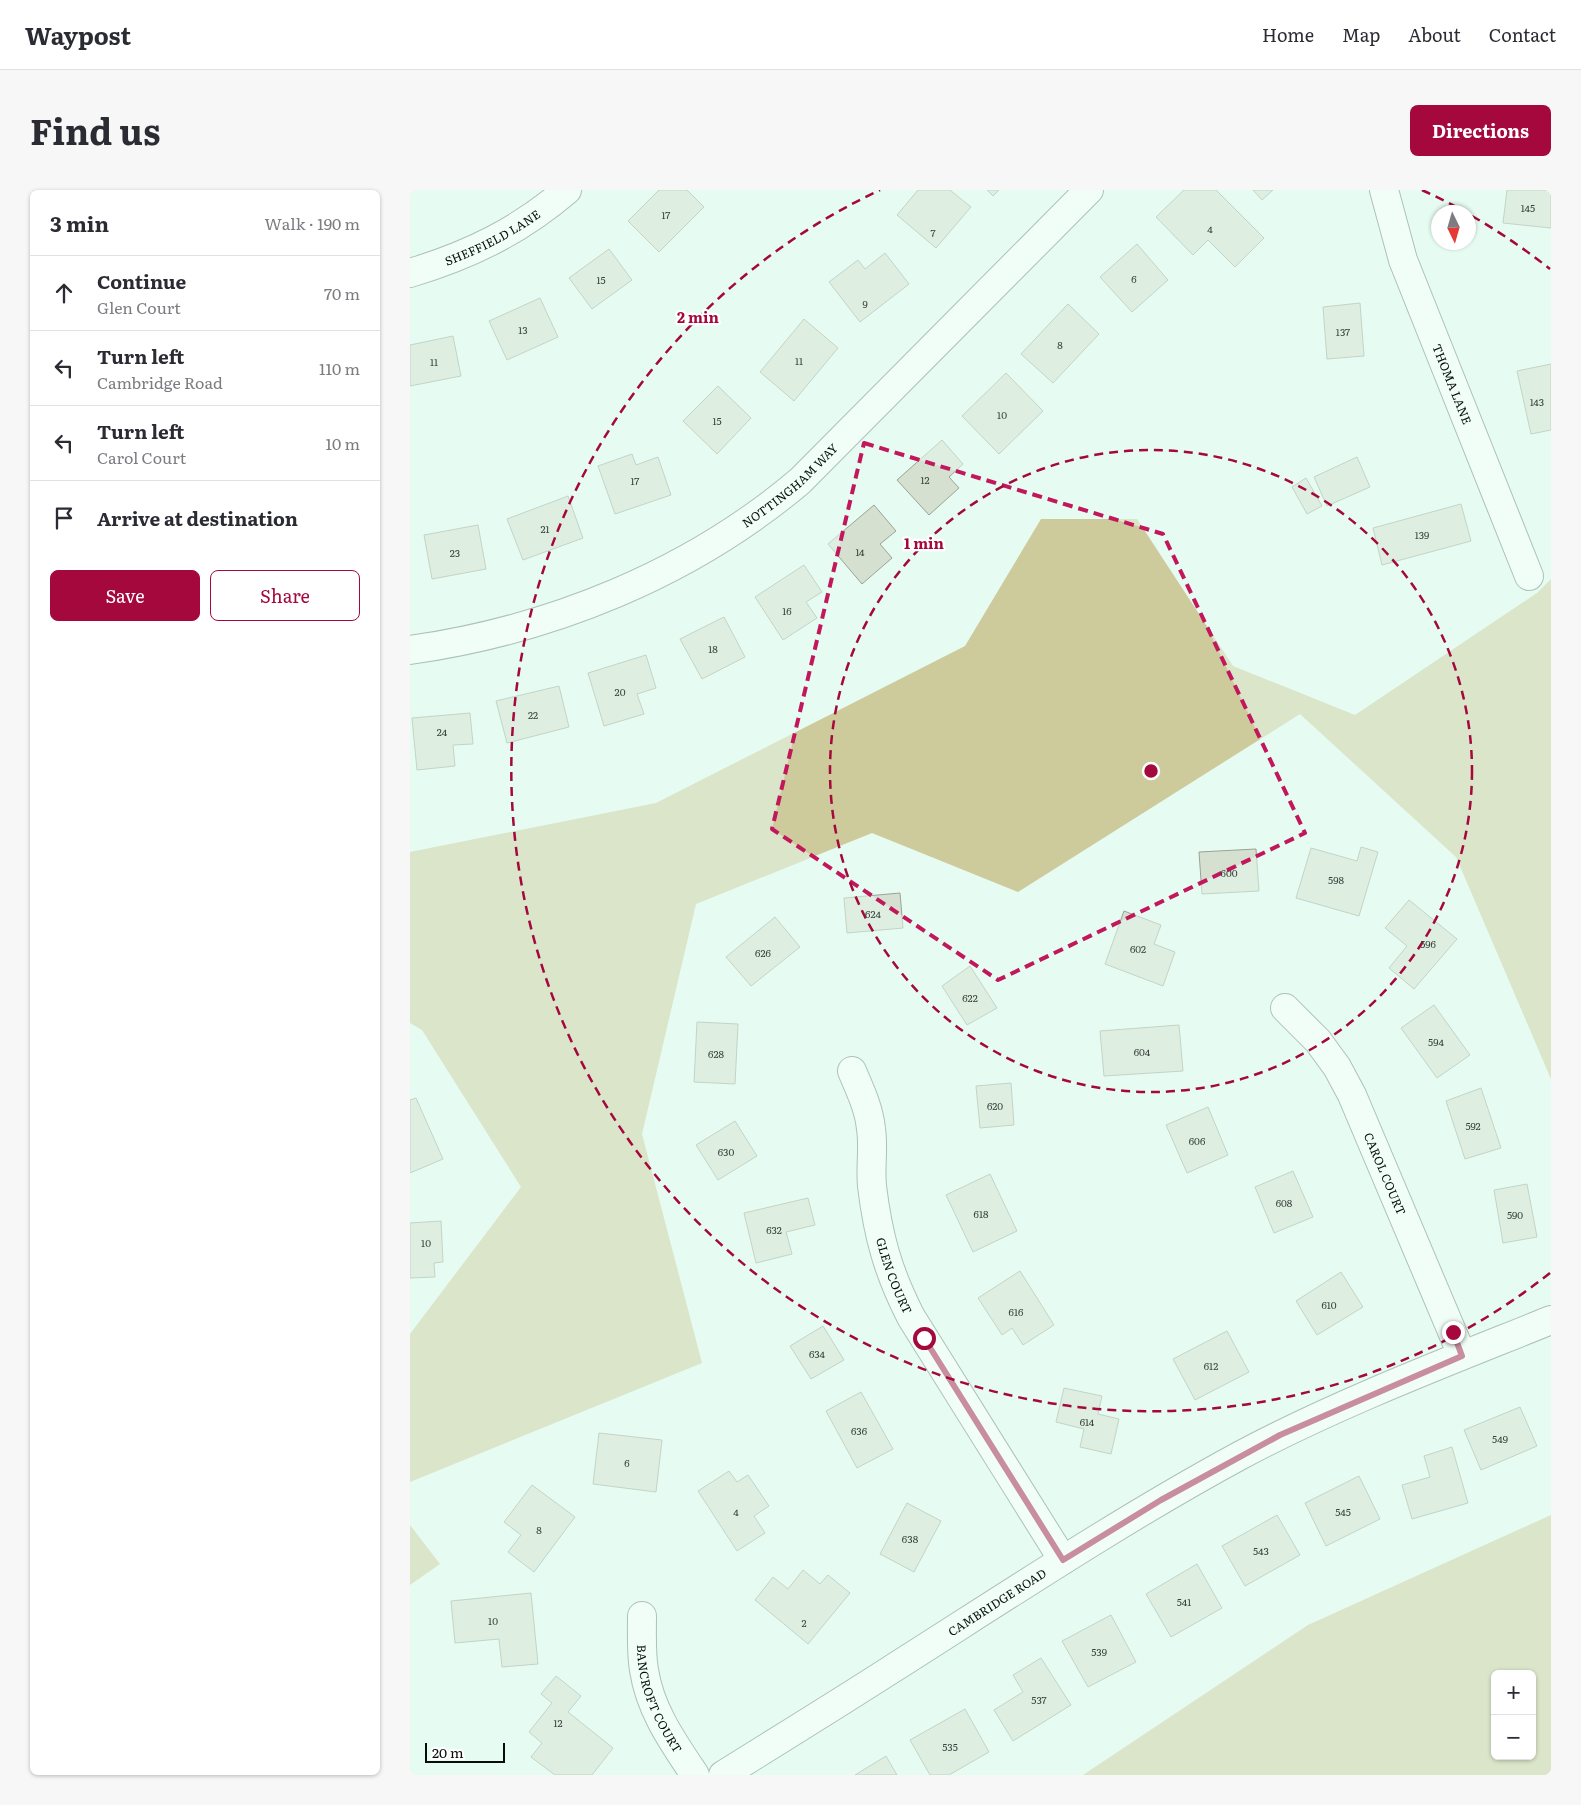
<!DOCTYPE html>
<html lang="en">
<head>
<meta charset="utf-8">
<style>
	:root { --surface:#fff; --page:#f7f7f7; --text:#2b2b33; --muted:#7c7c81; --line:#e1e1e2; --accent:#a4083c }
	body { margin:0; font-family:Literata,serif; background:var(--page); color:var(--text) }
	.controls { position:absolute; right:15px; bottom:15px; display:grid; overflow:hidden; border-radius:8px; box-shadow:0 1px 4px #0004 }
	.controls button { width:45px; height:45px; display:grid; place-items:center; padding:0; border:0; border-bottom:1px solid var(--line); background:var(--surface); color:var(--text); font:25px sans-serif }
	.compass { position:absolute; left:1021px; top:15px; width:45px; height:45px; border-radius:50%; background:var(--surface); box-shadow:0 1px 4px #0004; rotate:175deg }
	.scale { position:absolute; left:15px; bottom:12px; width:80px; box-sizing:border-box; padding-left:5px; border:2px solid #070d0a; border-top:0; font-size:14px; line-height:18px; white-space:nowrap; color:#070d0a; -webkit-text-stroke:4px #fff; paint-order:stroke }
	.stop { position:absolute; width:15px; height:15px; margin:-11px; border:4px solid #a4083c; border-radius:50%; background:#fff }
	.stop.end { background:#a4083c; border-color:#fff; box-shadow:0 1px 5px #0008 }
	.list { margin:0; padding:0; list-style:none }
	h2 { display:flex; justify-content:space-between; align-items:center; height:65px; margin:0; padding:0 20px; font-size:21px }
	h2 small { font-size:16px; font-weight:400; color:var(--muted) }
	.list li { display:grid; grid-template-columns:32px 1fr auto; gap:15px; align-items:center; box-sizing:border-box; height:75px; padding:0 20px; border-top:1px solid var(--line) }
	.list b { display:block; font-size:19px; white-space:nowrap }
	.list p { margin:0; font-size:16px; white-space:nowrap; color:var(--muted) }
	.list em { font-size:16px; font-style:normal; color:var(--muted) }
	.actions { display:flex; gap:10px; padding:15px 20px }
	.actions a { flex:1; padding:11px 0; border:1px solid var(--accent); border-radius:8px; text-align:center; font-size:18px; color:var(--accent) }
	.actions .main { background:var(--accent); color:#fff }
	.icon { flex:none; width:28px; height:28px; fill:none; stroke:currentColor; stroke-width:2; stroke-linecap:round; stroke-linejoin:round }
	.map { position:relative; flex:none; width:1141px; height:1585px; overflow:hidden; border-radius:8px }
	header { display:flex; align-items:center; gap:30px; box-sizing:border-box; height:70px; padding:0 25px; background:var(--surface); border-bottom:1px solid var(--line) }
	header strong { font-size:24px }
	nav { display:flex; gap:28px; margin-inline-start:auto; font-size:18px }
	.intro { display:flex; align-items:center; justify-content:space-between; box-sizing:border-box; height:120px; padding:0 30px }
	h1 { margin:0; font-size:35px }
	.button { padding:12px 22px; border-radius:8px; background:var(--accent); color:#fff; font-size:18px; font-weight:700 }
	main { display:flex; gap:30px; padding:0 30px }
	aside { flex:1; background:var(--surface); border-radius:8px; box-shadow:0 1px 4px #0004 }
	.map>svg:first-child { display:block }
</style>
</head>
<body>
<header>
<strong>Waypost</strong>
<nav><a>Home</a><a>Map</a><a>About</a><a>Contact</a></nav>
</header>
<div class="intro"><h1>Find us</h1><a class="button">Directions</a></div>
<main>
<aside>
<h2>3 min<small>Walk · 190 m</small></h2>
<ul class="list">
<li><svg class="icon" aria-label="ahead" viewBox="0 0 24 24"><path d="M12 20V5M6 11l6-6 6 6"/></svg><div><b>Continue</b><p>Glen Court</p></div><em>70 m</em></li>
<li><svg class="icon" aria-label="left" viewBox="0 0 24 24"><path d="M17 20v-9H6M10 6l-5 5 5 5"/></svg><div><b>Turn left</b><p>Cambridge Road</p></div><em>110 m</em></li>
<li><svg class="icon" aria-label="left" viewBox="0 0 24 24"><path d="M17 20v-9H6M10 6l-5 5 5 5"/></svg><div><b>Turn left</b><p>Carol Court</p></div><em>10 m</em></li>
<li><svg class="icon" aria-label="arrive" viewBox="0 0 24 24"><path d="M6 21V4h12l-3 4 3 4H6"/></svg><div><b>Arrive at destination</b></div></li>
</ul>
<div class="actions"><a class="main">Save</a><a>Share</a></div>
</aside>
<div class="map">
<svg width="1141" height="1585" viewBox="0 0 1141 1585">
	<rect width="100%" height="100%" fill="#e6fbf1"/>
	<!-- green -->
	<g fill="#cdca9b" fill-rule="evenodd">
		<polygon points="631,329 727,329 823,476 945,525 1127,403 1141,389 1141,889 1046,667 890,524 608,702 462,643 286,714 232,944 292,1173 0,1292 0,1144 111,997 12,840 0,833 0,662 246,613 555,456"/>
		<path d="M 1141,1325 L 1141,1585 L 673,1585 L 898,1435 ZM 1085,1484 L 1122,1484 L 1122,1566 L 1085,1566 Z"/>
		<polygon points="0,1335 30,1374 0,1395"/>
	</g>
	<!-- building -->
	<g fill="#d5e0d0" stroke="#99a495">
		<polygon points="249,0 277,0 294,17 249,62 218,31"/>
		<polygon points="508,0 540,0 561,17 526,58 487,25"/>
		<polygon points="577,0 589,0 583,6"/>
		<polygon points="774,0 806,0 854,48 825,77 798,50 783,65 746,27"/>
		<polygon points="843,0 863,0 852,10"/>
		<polygon points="1097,0 1141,0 1141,38 1093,33"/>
		<polygon points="727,54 758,90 722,122 690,87"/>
		<polygon points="199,59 222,90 182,119 159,88"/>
		<polygon points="475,63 499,94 450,132 419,92 448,70 455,79"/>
		<polygon points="130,108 148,147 97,170 79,131"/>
		<polygon points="950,113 954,166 917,169 913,117"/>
		<polygon points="658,114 689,144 643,193 611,164"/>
		<polygon points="394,129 428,158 384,211 350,182"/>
		<polygon points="43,146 51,186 0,196 0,155"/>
		<polygon points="1141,174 1141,240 1121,244 1107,181"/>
		<polygon points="596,183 633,221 589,264 552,226"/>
		<polygon points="308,196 341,228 307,264 273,231"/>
		<polygon points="532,250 553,274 539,287 549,298 519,325 487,290"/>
		<polygon points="222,264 226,275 248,267 261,305 205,324 188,276"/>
		<polygon points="947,267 960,297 917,316 904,287"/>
		<polygon points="896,288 912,316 897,324 882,297"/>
		<polygon points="158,306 173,348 113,370 97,329"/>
		<polygon points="1051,314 1061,351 972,375 963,338"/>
		<polygon points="464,315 486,341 470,354 482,368 452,394 418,354"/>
		<polygon points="68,335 76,379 22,389 14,345"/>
		<polygon points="394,375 412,402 396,412 407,428 373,450 345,407"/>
		<polygon points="314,427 335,467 292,489 270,449"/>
		<polygon points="236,465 246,498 227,504 234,524 194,536 178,483"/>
		<polygon points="149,496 159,537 97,553 86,511"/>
		<polygon points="60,523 63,554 43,555 45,576 7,580 2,528"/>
		<polygon points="951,657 968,662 949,726 886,708 901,658 947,671"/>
		<polygon points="846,659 849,701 792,704 789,662"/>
		<polygon points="490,703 493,738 437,743 434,708"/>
		<polygon points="999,710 1047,749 1004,799 979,778 997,756 975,738"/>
		<polygon points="714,721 751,735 744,754 765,762 753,796 695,774"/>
		<polygon points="365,727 390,757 341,796 316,767"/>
		<polygon points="560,776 587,818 557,835 532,796"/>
		<polygon points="1024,815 1060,865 1027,888 991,838"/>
		<polygon points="287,832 328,834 325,894 284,892"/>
		<polygon points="769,835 773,881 694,886 690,841"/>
		<polygon points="601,893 604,935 570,938 566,896"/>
		<polygon points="1071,898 1091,958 1055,969 1036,911"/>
		<polygon points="6,908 33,969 0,983 0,910"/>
		<polygon points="798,917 818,965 777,983 756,935"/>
		<polygon points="325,931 347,966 308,990 286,955"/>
		<polygon points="883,981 903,1027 864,1043 845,997"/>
		<polygon points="580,984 607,1041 563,1062 536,1005"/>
		<polygon points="1117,994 1127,1047 1093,1053 1084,1000"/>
		<polygon points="398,1008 405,1035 376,1042 382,1064 346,1073 334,1023"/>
		<polygon points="31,1031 33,1072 24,1073 25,1087 0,1088 0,1033"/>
		<polygon points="610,1081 644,1135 613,1155 602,1138 592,1145 568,1108"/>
		<polygon points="931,1082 953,1117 907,1145 886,1111"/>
		<polygon points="413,1136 434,1170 401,1189 380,1156"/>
		<polygon points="817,1141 839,1182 785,1210 763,1169"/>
		<polygon points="654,1198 692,1206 688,1224 709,1229 701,1264 670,1257 674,1239 646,1232"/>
		<polygon points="451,1202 483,1259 447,1278 416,1221"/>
		<polygon points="1110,1217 1127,1256 1071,1280 1054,1240"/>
		<polygon points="189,1243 252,1250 246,1302 183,1294"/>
		<polygon points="1042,1257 1058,1313 1002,1329 992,1295 1020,1287 1014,1266"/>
		<polygon points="319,1281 327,1292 338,1285 359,1316 344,1326 355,1343 327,1361 288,1301"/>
		<polygon points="949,1286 970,1329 916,1356 895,1313"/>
		<polygon points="122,1295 165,1327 124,1382 98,1362 111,1345 94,1332"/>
		<polygon points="497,1313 531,1331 504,1382 470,1364"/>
		<polygon points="867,1325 890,1365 835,1396 812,1356"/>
		<polygon points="787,1374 812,1418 761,1447 736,1404"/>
		<polygon points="393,1380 410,1394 418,1385 440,1403 398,1454 345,1410 363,1387 378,1399"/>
		<polygon points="121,1403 128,1474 92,1477 89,1449 45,1453 41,1411"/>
		<polygon points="701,1425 726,1472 678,1497 652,1451"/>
		<polygon points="631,1468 661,1515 603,1551 584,1520 613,1502 603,1485"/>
		<polygon points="146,1486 171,1506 158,1522 203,1558 182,1585 145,1585 121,1567 132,1553 119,1542 142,1513 131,1504"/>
		<polygon points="555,1519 579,1562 539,1585 520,1585 500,1550"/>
		<polygon points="476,1566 487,1585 445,1585"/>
	</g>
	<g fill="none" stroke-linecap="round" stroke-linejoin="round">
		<!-- minor casing -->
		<g stroke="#697b73" stroke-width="30">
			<g id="minor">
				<path id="s1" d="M 974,0 L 993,70 L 1119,386"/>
				<path id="s2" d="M 0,83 C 60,65 109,41 157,0"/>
				<path id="s3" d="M 0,460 C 141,440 280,384 390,291 L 679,0"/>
				<path id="s4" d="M 875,818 L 908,851 L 927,877 L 942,905 L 1052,1165"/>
				<path id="s5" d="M 442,881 C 450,900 459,918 461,939 C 464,958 460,977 462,996 C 468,1046 478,1082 501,1127 L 653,1370"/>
				<path id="s6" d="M 232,1426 C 232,1443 231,1463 234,1480 C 240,1520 263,1552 285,1585"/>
				<path id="s7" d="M 313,1585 C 369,1550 426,1515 482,1479 C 597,1406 711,1330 831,1265 C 931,1212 1037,1172 1141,1130"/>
			</g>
		</g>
		<!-- minor -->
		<use href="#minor" stroke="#fff" stroke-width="28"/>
	</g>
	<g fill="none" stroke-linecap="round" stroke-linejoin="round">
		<!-- route -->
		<polyline stroke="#a4083c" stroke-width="6" points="514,1148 653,1370 751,1310 870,1245 1052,1166 1043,1142"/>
	</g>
	<!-- marked area -->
	<path d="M0 0H1141V1585H0ZM 454,253 L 753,344 L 895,643 L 588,790 L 362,639 Z" fill="#e6fbf1" fill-opacity=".55" fill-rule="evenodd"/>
	<path fill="none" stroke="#c2185b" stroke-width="4" stroke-dasharray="10 6" stroke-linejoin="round" d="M 454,253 L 753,344 L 895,643 L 588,790 L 362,639 Z"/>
	<!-- distance rings -->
	<g fill="none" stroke="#a4083c" stroke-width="2.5" stroke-dasharray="9 6">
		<circle cx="741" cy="581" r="321"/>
		<path d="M1140 1083A641 641 0 1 1 470 0M1012 0A641 641 0 0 1 1052 20M1062 26A641 641 0 0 1 1140 79"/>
	</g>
	<g text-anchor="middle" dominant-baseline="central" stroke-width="4.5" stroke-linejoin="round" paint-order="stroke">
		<!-- number labels -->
		<g font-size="10" fill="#3a423c">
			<text x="1118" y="17">145</text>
			<text x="256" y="24">17</text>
			<text x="800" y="38">4</text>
			<text x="523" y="42">7</text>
			<text x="724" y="88">6</text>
			<text x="191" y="89">15</text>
			<text x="455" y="113">9</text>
			<text x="113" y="139">13</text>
			<text x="933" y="141">137</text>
			<text x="650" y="154">8</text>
			<text x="389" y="170">11</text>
			<text x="24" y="171">11</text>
			<text x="1127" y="211">143</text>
			<text x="592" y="224">10</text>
			<text x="307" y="230">15</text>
			<text x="515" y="289">12</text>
			<text x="225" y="290">17</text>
			<text x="135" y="338">21</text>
			<text x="1012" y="344">139</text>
			<text x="450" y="361">14</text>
			<text x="45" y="362">23</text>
			<text x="377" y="420">16</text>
			<text x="303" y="458">18</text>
			<text x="210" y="501">20</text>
			<text x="123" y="524">22</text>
			<text x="32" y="541">24</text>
			<text x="819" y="682">600</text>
			<text x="926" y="689">598</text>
			<text x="463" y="723">624</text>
			<text x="1018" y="753">596</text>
			<text x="728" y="758">602</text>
			<text x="353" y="762">626</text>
			<text x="560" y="807">622</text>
			<text x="1026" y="851">594</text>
			<text x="732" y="861">604</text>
			<text x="306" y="863">628</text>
			<text x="585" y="915">620</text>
			<text x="1063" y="935">592</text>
			<text x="787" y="950">606</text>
			<text x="316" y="961">630</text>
			<text x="874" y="1012">608</text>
			<text x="571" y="1023">618</text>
			<text x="1105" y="1024">590</text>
			<text x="364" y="1039">632</text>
			<text x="16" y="1052">10</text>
			<text x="919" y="1114">610</text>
			<text x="606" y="1121">616</text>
			<text x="407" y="1163">634</text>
			<text x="801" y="1175">612</text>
			<text x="677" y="1231">614</text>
			<text x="449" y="1240">636</text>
			<text x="1090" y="1248">549</text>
			<text x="217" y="1272">6</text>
			<text x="326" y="1321">4</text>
			<text x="933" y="1321">545</text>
			<text x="129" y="1339">8</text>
			<text x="500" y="1348">638</text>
			<text x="851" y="1360">543</text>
			<text x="774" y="1411">541</text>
			<text x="83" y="1430">10</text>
			<text x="394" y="1432">2</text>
			<text x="689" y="1461">539</text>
			<text x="629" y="1509">537</text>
			<text x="148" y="1532">12</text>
			<text x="540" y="1556">535</text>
		</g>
		<!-- street labels -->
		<g font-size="12" fill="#070d0a" stroke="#fff">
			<text stroke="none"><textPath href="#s2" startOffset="90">SHEFFIELD LANE</textPath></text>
			<text stroke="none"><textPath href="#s1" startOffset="206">THOMA LANE</textPath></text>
			<text stroke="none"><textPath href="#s3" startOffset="420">NOTTINGHAM WAY</textPath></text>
			<text stroke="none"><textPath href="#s4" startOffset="196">CAROL COURT</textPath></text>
			<text stroke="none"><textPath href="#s5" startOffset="211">GLEN COURT</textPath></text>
			<text stroke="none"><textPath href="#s7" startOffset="324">CAMBRIDGE ROAD</textPath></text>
			<text stroke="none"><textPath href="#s6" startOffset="86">BANCROFT COURT</textPath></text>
		</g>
	</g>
	<circle cx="741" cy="581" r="8" fill="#a4083c" stroke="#fff" stroke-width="2.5"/>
	<g font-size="15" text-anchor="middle" font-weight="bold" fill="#a4083c" stroke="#fff" stroke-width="4.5" stroke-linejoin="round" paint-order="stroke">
		<text x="288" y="133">2 min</text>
		<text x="514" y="359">1 min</text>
	</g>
</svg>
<div class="controls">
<button>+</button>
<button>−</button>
</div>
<svg class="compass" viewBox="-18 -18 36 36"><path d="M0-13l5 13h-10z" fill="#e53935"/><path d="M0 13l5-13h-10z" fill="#7c7c81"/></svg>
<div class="scale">20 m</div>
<div class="stop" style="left:514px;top:1148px"></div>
<div class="stop end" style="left:1043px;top:1142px"></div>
</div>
</main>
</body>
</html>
